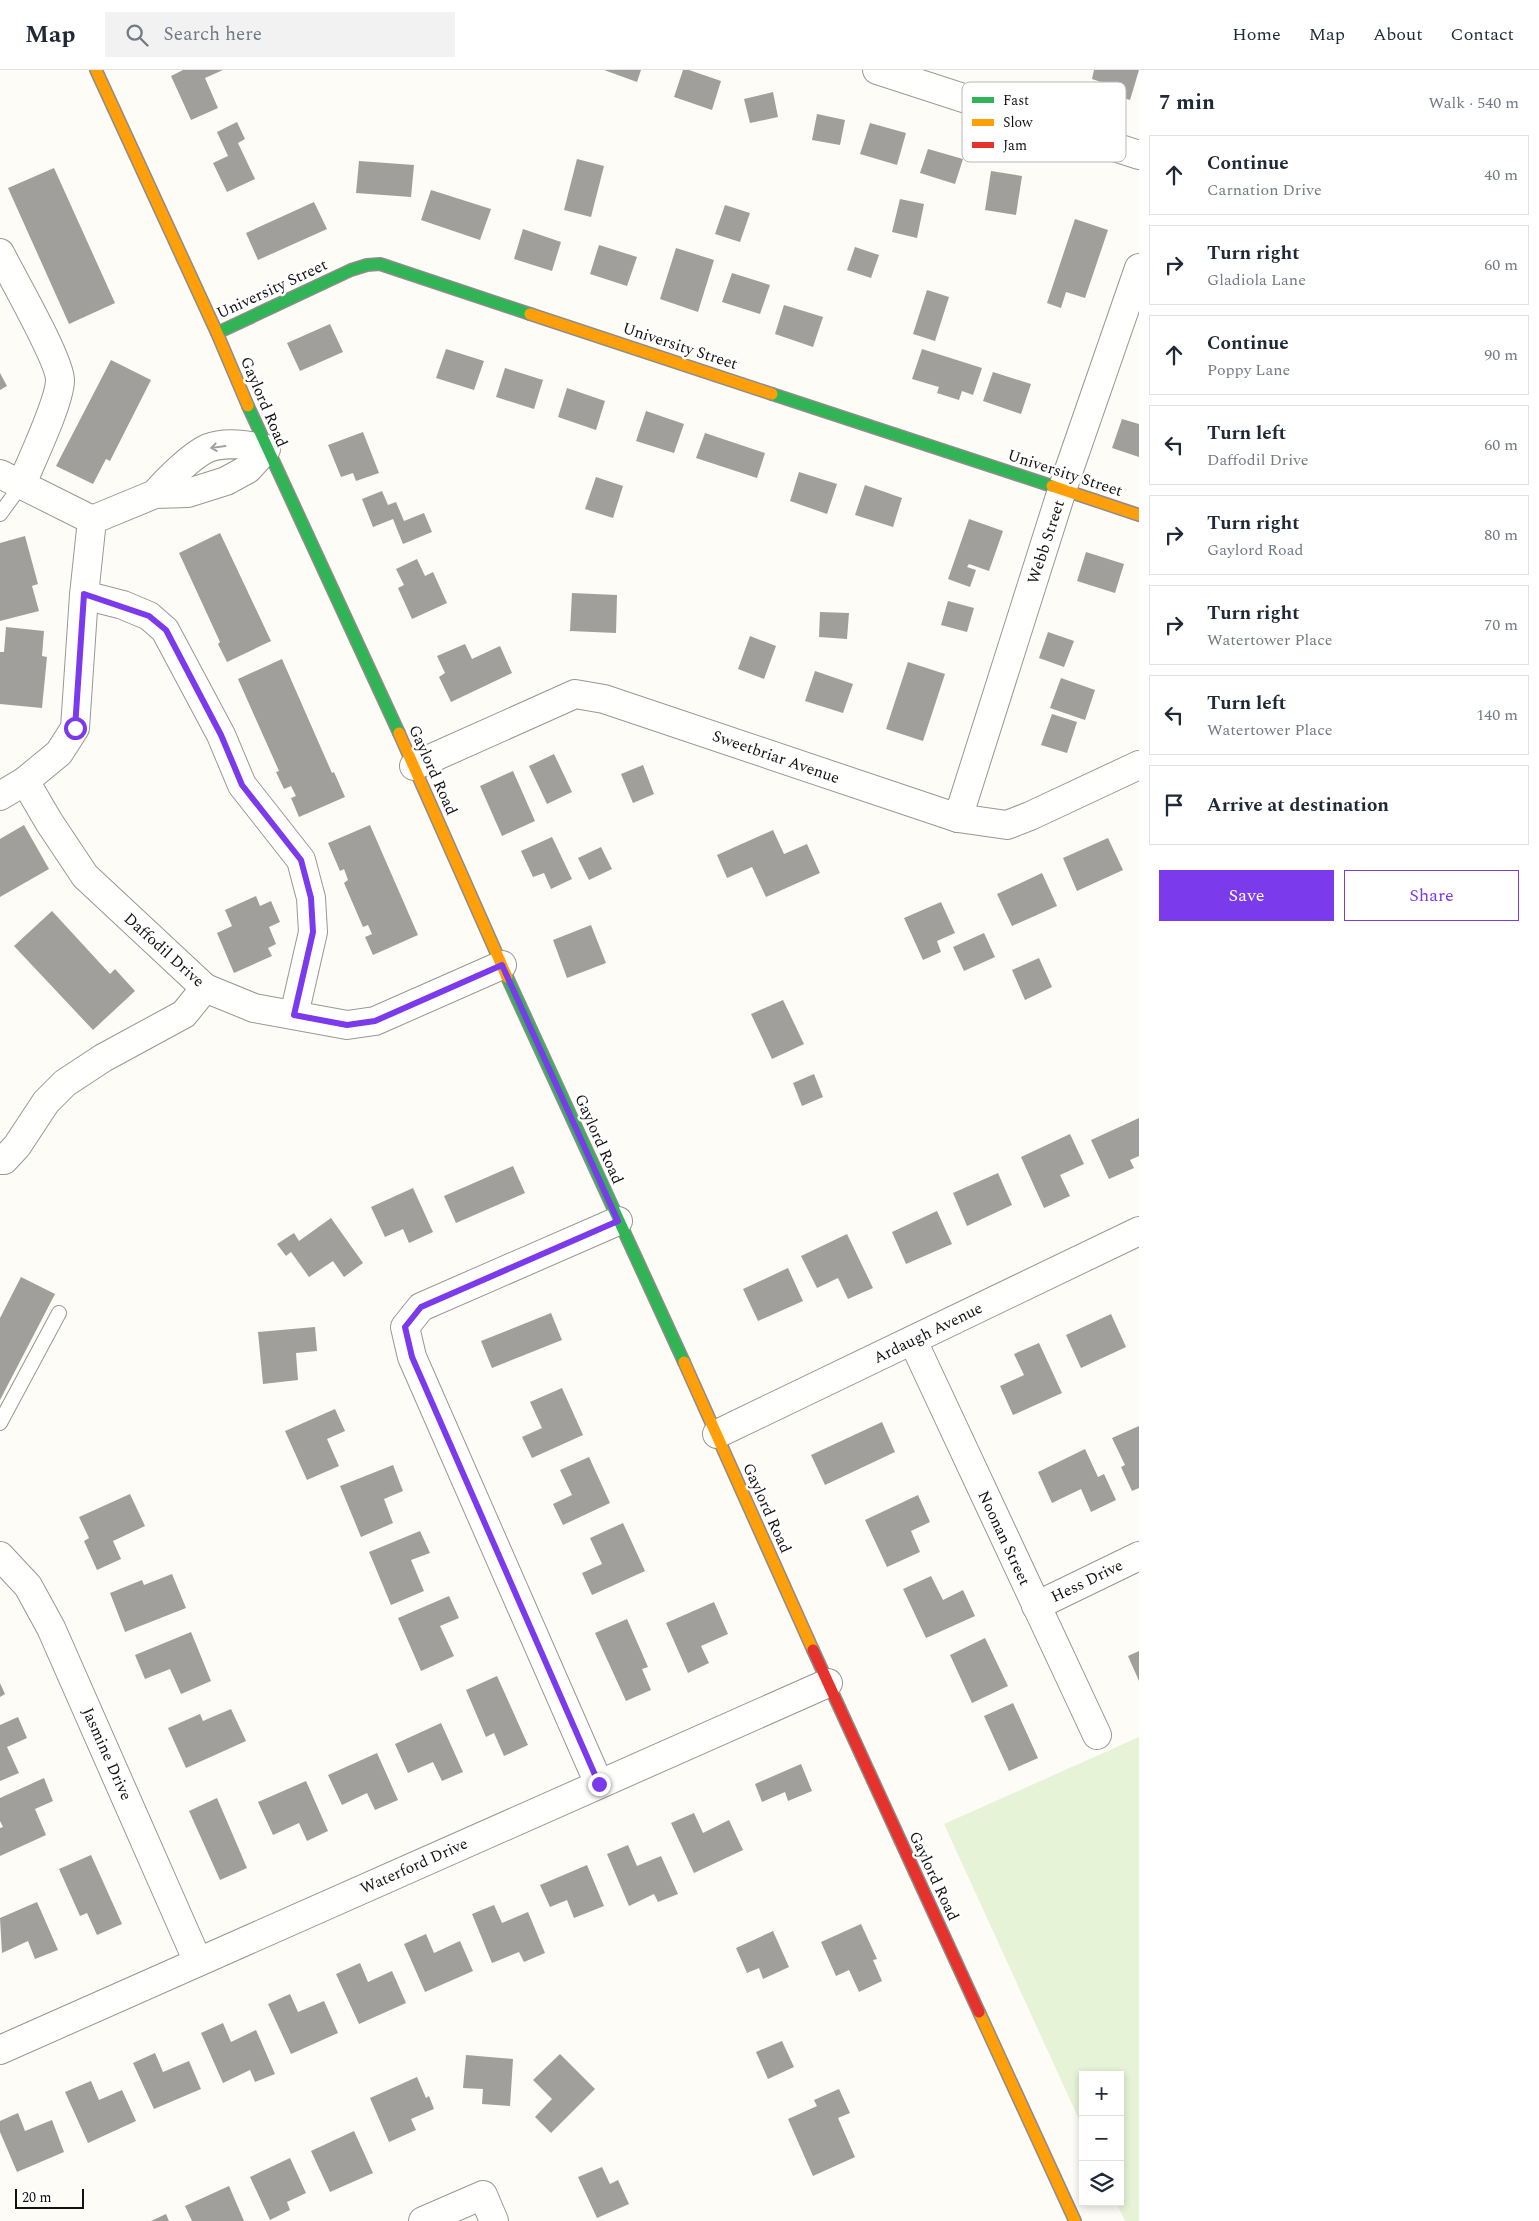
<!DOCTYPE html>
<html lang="en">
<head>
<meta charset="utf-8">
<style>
	:root { --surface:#fff; --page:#f2f2f3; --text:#1f2937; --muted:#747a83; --line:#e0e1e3; --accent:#7c3aed }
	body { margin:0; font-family:Spectral,serif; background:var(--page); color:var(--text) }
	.controls { position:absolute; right:15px; bottom:15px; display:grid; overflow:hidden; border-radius:0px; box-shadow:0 2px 8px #0003 }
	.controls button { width:45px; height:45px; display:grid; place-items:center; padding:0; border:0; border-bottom:1px solid var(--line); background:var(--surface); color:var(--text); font:25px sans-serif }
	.scale { position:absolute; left:15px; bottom:12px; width:69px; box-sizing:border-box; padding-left:5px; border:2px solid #111; border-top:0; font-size:14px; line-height:18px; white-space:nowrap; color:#111; -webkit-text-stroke:4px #fff; paint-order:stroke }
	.stop { position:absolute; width:15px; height:15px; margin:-11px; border:4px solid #7c3aed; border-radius:50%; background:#fff }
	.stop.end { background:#7c3aed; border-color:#fff; box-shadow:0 1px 5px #0008 }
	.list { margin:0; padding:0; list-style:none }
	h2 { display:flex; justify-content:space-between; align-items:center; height:65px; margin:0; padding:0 20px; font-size:21px }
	h2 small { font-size:16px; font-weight:400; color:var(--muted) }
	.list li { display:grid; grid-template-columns:32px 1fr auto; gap:15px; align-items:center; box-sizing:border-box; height:80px; margin:0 10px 10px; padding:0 10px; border:1px solid var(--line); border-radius:0px }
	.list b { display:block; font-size:19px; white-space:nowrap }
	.list p { margin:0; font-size:16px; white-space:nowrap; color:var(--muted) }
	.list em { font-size:16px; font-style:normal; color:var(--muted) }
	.actions { display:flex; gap:10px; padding:15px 20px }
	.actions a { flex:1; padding:11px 0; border:1px solid var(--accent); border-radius:0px; text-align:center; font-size:18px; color:var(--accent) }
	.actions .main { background:var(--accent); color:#fff }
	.icon { flex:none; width:28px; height:28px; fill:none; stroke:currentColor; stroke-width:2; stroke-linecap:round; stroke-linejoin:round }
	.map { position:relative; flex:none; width:1139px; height:2151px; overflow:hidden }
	header { display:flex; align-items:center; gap:30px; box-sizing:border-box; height:70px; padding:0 25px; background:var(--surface); border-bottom:1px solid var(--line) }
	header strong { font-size:24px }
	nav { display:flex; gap:28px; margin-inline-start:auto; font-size:18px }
	.search { width:350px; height:45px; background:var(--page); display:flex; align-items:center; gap:12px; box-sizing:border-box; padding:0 18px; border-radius:0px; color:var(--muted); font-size:19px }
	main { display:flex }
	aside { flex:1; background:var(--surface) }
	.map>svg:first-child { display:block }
</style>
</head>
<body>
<header>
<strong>Map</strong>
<div class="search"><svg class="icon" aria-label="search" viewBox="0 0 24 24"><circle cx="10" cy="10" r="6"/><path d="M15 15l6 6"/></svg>Search here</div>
<nav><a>Home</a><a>Map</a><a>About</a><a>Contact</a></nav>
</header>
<main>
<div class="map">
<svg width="1139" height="2151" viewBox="0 0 1139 2151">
	<rect width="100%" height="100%" fill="#fdfcf7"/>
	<!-- green -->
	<polygon fill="#e7f3d7" points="1139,1667 1139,2151 1125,2151 1116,2132 1120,2132 1120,2005 1083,2005 1083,2058 944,1754"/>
	<!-- building -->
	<g fill="#a19f9c">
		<polygon points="183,0 223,0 205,8 218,38 191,50 171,6"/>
		<polygon points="604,0 641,0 637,12"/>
		<polygon points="683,0 689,0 721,11 712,40 674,27"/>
		<polygon points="1094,0 1139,0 1130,30 1104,22 1107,14 1092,9"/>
		<polygon points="773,22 778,47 750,53 744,29"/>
		<polygon points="817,44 845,50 840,75 812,70"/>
		<polygon points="237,52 245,69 238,73 255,109 227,122 213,93 228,86 217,62"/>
		<polygon points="870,53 906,63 897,95 860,84"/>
		<polygon points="928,79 963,89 955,114 920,103"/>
		<polygon points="577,89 604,96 591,147 564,140"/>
		<polygon points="359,91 414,95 411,127 356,123"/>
		<polygon points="54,98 115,233 69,254 8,118"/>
		<polygon points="991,101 1022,106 1016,145 985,140"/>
		<polygon points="431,120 491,139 480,170 421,150"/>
		<polygon points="900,129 924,134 917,168 892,162"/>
		<polygon points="314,132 327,159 258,190 246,163"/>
		<polygon points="725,135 750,143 740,172 715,164"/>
		<polygon points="1075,149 1108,160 1085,228 1066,222 1061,238 1047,233"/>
		<polygon points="523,159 561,172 552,201 514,189"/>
		<polygon points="599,175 637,187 627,216 590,204"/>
		<polygon points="855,177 879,185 871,208 847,200"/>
		<polygon points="676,178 714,190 698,242 660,229"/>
		<polygon points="732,203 770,215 760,244 722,232"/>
		<polygon points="927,220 949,227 935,271 913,264"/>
		<polygon points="784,235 823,247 813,277 775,264"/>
		<polygon points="330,254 343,282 300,301 287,273"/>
		<polygon points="446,279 484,291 474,320 436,308"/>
		<polygon points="922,279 982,298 973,325 962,321 959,330 937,323 939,317 912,309"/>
		<polygon points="111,290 151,310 110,391 106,389 93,414 56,396"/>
		<polygon points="505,298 543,310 534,339 496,327"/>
		<polygon points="993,302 1031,314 1021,344 983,331"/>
		<polygon points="0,303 7,316 0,320"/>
		<polygon points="567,318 605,331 596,360 558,347"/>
		<polygon points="646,341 684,354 674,383 636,371"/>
		<polygon points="1122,349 1139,354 1139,387 1112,378"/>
		<polygon points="363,362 379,403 356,411 353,403 341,407 328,375"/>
		<polygon points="705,363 765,383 757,408 696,388"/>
		<polygon points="799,402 837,414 827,444 790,431"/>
		<polygon points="596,407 623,416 613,448 585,439"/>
		<polygon points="865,415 902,428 893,457 855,445"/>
		<polygon points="382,421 388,435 396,432 404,451 424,443 432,462 403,474 393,449 373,457 362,429"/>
		<polygon points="969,449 1003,461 989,501 969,494 967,497 976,500 970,517 948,509"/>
		<polygon points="220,463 271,571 227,592 218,574 220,572 179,483"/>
		<polygon points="25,466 38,514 32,516 39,541 0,551 0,473"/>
		<polygon points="1086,482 1124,494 1115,523 1077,511"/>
		<polygon points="417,489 425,506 433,502 447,533 412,549 398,518 404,515 396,499"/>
		<polygon points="572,523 617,525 616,563 570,561"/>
		<polygon points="948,531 974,538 967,562 941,555"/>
		<polygon points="820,542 849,543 847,569 819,567"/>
		<polygon points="6,557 44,561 42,586 47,587 42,638 0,634 0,582 4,582"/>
		<polygon points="1048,562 1074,571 1064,597 1039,588"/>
		<polygon points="750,566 776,576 764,609 738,599"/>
		<polygon points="465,574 472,589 500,576 512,603 451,632 439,607 445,603 437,586"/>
		<polygon points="282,589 332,703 334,702 345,727 299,747 291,728 296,726 291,716 284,719 276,702 279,701 238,609"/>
		<polygon points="908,592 945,604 923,671 886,659"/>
		<polygon points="815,601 853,614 843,643 805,631"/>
		<polygon points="1061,608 1095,620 1085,650 1050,638"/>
		<polygon points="1052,644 1077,652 1067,683 1041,675"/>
		<polygon points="554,684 572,722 547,734 529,696"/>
		<polygon points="643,695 654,724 633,733 621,704"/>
		<polygon points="513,701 535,751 502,766 480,716"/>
		<polygon points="24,755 49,799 0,827 0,769"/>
		<polygon points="370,755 418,865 373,885 365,867 372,864 368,855 363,857 344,813 348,810 344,799 340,801 328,773"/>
		<polygon points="773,760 784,784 807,774 820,803 766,827 752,797 727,808 717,785"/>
		<polygon points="552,767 572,809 551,819 544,803 533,807 521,781"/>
		<polygon points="1108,768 1123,800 1077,821 1063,788"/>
		<polygon points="601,777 612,799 589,810 578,788"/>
		<polygon points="1042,803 1057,836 1012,856 997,824"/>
		<polygon points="256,826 260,836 271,831 280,852 269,857 276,874 268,878 272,886 234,903 217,863 232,856 225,840"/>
		<polygon points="941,832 955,863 937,871 941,882 923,890 904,848"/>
		<polygon points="52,841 110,904 115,899 135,921 93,960 14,876"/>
		<polygon points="591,855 606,893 567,908 553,870"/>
		<polygon points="984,863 995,887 964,901 953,877"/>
		<polygon points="1039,888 1052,917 1025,930 1012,900"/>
		<polygon points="783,930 804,974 772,989 751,944"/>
		<polygon points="814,1004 823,1027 802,1036 793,1013"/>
		<polygon points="1139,1048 1139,1086 1130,1090 1134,1098 1109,1109 1091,1070"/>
		<polygon points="1070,1064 1084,1094 1060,1105 1070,1126 1044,1138 1021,1087"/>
		<polygon points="513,1096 525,1123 456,1153 444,1126"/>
		<polygon points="998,1103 1012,1135 967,1156 953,1123"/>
		<polygon points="413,1118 433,1162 409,1173 403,1159 385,1167 371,1137"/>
		<polygon points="937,1141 952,1174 906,1194 892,1162"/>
		<polygon points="331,1148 363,1193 344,1207 333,1191 309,1207 291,1182 286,1186 277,1174 294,1163 299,1171"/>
		<polygon points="847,1164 873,1218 848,1229 838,1208 817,1218 801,1186"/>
		<polygon points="788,1198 803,1231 758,1251 743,1219"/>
		<polygon points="21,1207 55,1224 0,1330 0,1248"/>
		<polygon points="551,1243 562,1270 492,1298 481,1271"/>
		<polygon points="1111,1244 1126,1277 1081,1298 1066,1265"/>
		<polygon points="315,1257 317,1281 296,1283 298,1310 263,1314 258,1262"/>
		<polygon points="1039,1273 1062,1323 1013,1345 1000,1316 1024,1305 1014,1284"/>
		<polygon points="562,1318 583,1365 532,1388 522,1367 542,1358 530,1332"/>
		<polygon points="335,1339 345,1361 327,1369 339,1396 307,1410 285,1361"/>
		<polygon points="882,1352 895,1382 825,1415 811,1385"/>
		<polygon points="1139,1356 1139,1418 1132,1421 1121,1397 1125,1395 1112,1368"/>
		<polygon points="1085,1379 1098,1407 1104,1404 1116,1430 1091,1442 1081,1419 1052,1433 1038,1402"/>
		<polygon points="589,1387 610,1433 563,1455 553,1434 572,1425 560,1400"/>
		<polygon points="393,1395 403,1421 384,1429 393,1453 361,1467 340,1416"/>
		<polygon points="130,1424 145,1456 113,1471 121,1489 97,1500 84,1471 89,1468 79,1447"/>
		<polygon points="918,1425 930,1452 911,1461 920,1482 887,1497 865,1450"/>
		<polygon points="623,1453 645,1501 592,1525 582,1503 602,1494 590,1468"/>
		<polygon points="420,1461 430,1483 411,1490 424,1521 391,1535 369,1482"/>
		<polygon points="172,1504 186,1538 125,1562 110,1523 142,1510 144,1515"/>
		<polygon points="931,1506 943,1530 963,1520 975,1546 926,1568 903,1519"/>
		<polygon points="449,1526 459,1548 440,1556 454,1586 421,1601 398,1548"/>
		<polygon points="714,1532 728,1564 701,1576 709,1593 688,1603 666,1553"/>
		<polygon points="627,1549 648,1597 642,1599 651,1620 626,1631 595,1563"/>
		<polygon points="191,1562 211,1611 181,1624 170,1599 145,1609 135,1585"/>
		<polygon points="985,1568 1008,1616 972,1633 950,1585"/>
		<polygon points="1139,1581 1139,1611 1128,1586"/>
		<polygon points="497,1606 528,1675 504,1686 494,1663 486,1667 466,1620"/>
		<polygon points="0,1613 5,1624 0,1627"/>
		<polygon points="1013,1633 1038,1688 1009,1701 984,1646"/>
		<polygon points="231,1639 246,1671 186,1698 168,1658 200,1644 203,1651"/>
		<polygon points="18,1647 27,1668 7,1677 19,1703 0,1711 0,1655"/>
		<polygon points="441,1653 463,1702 442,1711 433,1692 408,1703 395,1674"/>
		<polygon points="377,1683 398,1730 375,1740 367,1723 342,1735 328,1705"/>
		<polygon points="801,1694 812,1721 788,1731 785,1722 762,1732 755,1714"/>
		<polygon points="44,1708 53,1731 35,1739 46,1765 0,1786 0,1758 3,1757 0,1751 0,1728"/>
		<polygon points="306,1711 328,1761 307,1771 299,1753 273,1765 258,1732"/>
		<polygon points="217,1728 247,1798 220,1810 189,1741"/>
		<polygon points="694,1743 703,1763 729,1750 743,1780 694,1803 671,1753"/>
		<polygon points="628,1775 637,1796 661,1786 678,1824 658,1832 654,1824 629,1836 607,1784"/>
		<polygon points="91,1785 122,1854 97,1865 87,1843 80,1846 59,1799"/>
		<polygon points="587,1795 604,1836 574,1848 567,1830 550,1837 540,1815"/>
		<polygon points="37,1832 58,1880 35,1889 28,1871 2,1883 0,1848"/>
		<polygon points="494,1835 502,1853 528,1842 545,1883 524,1892 519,1882 492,1893 472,1844"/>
		<polygon points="861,1854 877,1889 873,1890 882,1911 859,1922 849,1900 836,1906 821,1872"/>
		<polygon points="773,1861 789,1897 763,1909 759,1898 747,1903 736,1878"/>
		<polygon points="426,1864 434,1883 460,1871 473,1901 425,1922 404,1874"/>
		<polygon points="360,1893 368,1912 392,1901 406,1933 359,1954 336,1904"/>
		<polygon points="290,1924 298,1942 324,1931 338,1963 291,1984 268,1934"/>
		<polygon points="223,1953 231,1972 256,1960 275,2004 255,2012 250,2000 223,2013 201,1963"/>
		<polygon points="782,1971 794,1997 768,2009 756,1982"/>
		<polygon points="155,1983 163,2002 189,1991 201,2019 154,2039 133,1993"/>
		<polygon points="560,1984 595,2019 551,2063 535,2047 552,2029 533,2010"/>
		<polygon points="466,1985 513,1989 510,2036 482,2034 483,2019 463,2018"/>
		<polygon points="417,2007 426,2028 429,2026 434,2039 411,2049 416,2060 389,2072 370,2028"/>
		<polygon points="91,2011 99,2030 122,2020 136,2051 88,2073 65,2022"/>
		<polygon points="839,2019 850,2043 838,2048 855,2087 813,2106 788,2049 817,2036 814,2030"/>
		<polygon points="18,2043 25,2061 52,2050 64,2082 17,2102 0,2062 0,2051"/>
		<polygon points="354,2061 373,2103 330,2122 311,2081"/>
		<polygon points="290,2088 306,2123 287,2132 290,2140 270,2150 250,2107"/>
		<polygon points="602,2097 610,2114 618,2110 629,2134 597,2148 578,2107"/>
		<polygon points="229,2116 244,2151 192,2151 185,2136"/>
		<polygon points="166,2144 169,2151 151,2151"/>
	</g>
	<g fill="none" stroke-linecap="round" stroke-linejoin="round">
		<!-- lane casing -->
		<g stroke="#979795" stroke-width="16">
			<g id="lane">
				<polyline points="0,444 22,414"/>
				<polyline points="0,1353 59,1243"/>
			</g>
		</g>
		<!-- street casing -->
		<g stroke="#979795" stroke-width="30">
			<g id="street">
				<polyline points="877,0 1139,85"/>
				<path d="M 0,183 C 12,207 60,290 60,310 C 60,332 31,391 22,414"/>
				<polyline points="0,404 92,450"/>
				<polyline points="84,525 123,535 149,546 165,560 221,665 242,715 301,790 311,828 313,862 294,945"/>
				<polyline points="414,696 575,624 604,629 958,748 1007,755 1030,746 1139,695"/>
				<polyline points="25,711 49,752 85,806 205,918 254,938 347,955 375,951 502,895"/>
				<path d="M 0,726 L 25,711 L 59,683 L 75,658 L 84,525 L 92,450 L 155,424 L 188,423 L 226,411 L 248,399 L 266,379 C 248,375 226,371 208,378 C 192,385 166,411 155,424"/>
				<polyline points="958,748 1062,420 1139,198"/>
				<polyline points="0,1090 4,1090 17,1076 46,1032 65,1013 103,988 184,944 205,918"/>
				<polyline points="913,1271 1097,1665"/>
				<polyline points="717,1364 1139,1161"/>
				<polyline points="0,1486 28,1516 51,1558 198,1892"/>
				<polyline points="1036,1536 1139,1486"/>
				<polyline points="599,1714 412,1287 405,1257 421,1237 618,1151"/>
				<polyline points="0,1980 828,1613"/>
				<polyline points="423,2151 483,2125 494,2151"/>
			</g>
		</g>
		<!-- fast casing -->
		<g stroke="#8e8d8b" stroke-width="14">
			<g id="fast">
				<polyline points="217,263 351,200 367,195 380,194 530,244"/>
				<polyline points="772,324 1052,416"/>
				<polyline points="248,336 399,663"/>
				<polyline points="507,907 684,1292"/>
			</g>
		</g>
		<!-- slow casing -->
		<g stroke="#8e8d8b" stroke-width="14">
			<g id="slow">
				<polyline points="96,0 217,263 248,336"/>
				<polyline points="530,244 772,324"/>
				<polyline points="1052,416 1139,445"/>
				<polyline points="399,663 507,907"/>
				<polyline points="684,1292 813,1580"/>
				<polyline points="979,1942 1075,2151"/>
			</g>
		</g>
		<!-- jam casing -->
		<g stroke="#8e8d8b" stroke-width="14">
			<polyline id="jam" points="813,1580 979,1942"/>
		</g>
		<!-- lane -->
		<use href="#lane" stroke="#fffffe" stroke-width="14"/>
		<!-- street -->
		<use href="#street" stroke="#fffffe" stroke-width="28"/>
		<!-- fast -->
		<use href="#fast" stroke="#30b455" stroke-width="11"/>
		<!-- slow -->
		<use href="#slow" stroke="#ff9f0a" stroke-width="11"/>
		<!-- jam -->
		<use href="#jam" stroke="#e5322d" stroke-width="11"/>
	</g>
	<!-- one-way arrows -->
	<defs><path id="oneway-shaft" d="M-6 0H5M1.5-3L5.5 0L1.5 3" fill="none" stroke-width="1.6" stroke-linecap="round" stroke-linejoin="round" transform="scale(1.25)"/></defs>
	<use stroke="#a0a09f" href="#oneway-shaft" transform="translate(218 377) rotate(172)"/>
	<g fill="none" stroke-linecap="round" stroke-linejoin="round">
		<!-- route -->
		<polyline stroke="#7c3aed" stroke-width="6" points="75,658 84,524 149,546 166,560 221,665 242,715 301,790 311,828 313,862 294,945 347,955 375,951 502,895 618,1151 421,1237 405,1257 412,1287 599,1714"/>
	</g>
	<g text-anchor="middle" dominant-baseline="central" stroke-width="5" stroke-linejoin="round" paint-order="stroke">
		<!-- street labels -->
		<g font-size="16" fill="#111" stroke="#fff">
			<text transform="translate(272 219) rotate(-25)">University Street</text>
			<text transform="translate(680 276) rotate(18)">University Street</text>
			<text transform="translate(264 332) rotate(67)">Gaylord Road</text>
			<text transform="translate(1065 403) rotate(18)">University Street</text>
			<text transform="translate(1046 472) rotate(-72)">Webb Street</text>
			<text transform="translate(776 687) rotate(19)">Sweetbriar Avenue</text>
			<text transform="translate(433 700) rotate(66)">Gaylord Road</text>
			<text transform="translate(164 880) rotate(42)">Daffodil Drive</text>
			<text transform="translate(599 1069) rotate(66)">Gaylord Road</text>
			<text transform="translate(928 1263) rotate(-26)">Ardaugh Avenue</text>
			<text transform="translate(767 1438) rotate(66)">Gaylord Road</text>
			<text transform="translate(1004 1468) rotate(65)">Noonan Street</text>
			<text transform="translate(1087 1511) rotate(-26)">Hess Drive</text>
			<text transform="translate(107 1684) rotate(66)">Jasmine Drive</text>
			<text transform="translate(414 1796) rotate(-24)">Waterford Drive</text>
			<text transform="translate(934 1806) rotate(65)">Gaylord Road</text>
		</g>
	</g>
	<!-- legend -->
	<rect x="962" y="12" width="164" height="80" rx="8" fill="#fff" stroke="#b8b8b8" stroke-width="1"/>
	<rect x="972" y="27" width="22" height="6" fill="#30b455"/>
	<rect x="972" y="49" width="22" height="7" fill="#ff9f0a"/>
	<rect x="972" y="72" width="22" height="6" fill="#e5322d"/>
	<g font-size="14" fill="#111">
		<text x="1003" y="35">Fast</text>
		<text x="1003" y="57">Slow</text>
		<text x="1003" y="80">Jam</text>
	</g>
</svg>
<div class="controls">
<button>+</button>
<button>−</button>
<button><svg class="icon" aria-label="layers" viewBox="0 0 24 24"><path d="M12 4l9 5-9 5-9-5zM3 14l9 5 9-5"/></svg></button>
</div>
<div class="scale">20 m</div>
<div class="stop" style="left:75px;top:658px"></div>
<div class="stop end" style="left:599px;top:1714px"></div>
</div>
<aside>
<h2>7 min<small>Walk · 540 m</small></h2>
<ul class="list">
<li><svg class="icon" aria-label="ahead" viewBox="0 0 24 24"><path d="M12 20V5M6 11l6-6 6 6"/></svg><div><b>Continue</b><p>Carnation Drive</p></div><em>40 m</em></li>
<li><svg class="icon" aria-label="right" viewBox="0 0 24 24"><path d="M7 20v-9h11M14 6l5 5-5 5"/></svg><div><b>Turn right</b><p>Gladiola Lane</p></div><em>60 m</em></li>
<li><svg class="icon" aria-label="ahead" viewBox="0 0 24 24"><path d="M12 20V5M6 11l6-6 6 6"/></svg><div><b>Continue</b><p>Poppy Lane</p></div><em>90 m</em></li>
<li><svg class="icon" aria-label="left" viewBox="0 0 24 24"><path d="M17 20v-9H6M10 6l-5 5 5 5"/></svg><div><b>Turn left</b><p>Daffodil Drive</p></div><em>60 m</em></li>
<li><svg class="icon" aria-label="right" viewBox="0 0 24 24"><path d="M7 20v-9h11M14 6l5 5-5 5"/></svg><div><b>Turn right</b><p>Gaylord Road</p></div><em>80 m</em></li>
<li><svg class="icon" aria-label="right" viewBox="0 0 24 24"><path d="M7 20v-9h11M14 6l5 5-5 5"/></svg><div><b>Turn right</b><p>Watertower Place</p></div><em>70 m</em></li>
<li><svg class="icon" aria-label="left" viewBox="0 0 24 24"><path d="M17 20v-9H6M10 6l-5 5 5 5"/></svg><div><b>Turn left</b><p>Watertower Place</p></div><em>140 m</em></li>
<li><svg class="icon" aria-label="arrive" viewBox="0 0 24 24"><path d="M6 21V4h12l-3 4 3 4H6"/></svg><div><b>Arrive at destination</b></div></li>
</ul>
<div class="actions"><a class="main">Save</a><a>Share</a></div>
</aside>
</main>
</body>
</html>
